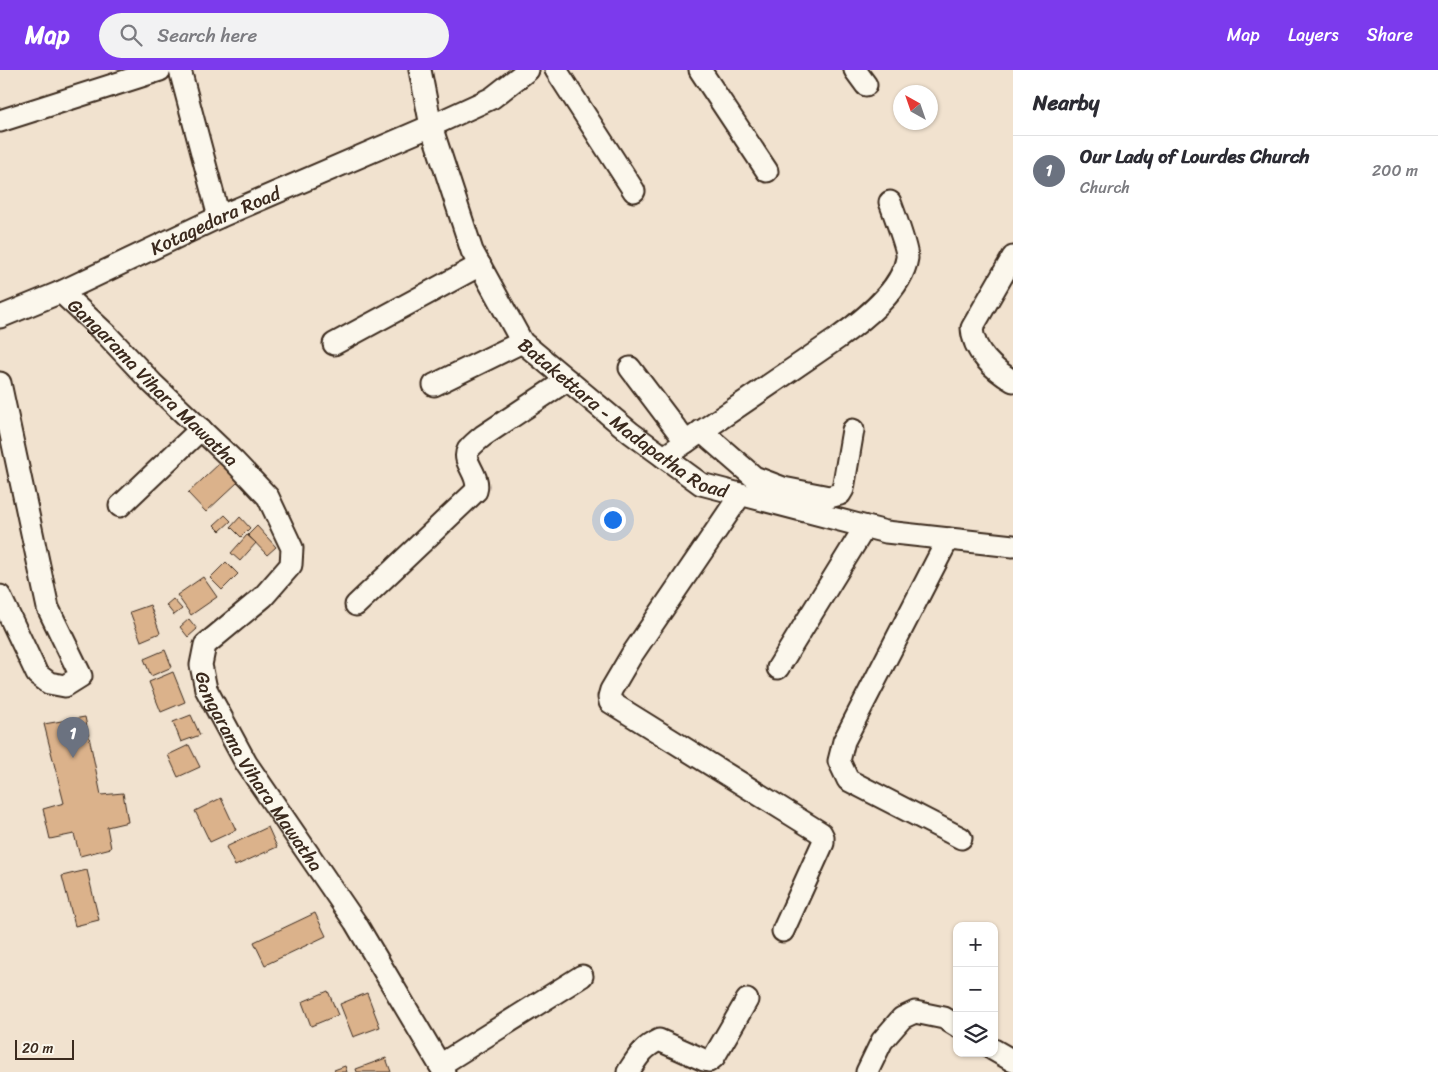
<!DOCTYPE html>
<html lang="en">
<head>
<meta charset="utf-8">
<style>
	:root { --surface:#fff; --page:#f2f2f3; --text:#2b2b33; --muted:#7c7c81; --line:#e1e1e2; --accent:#7c3aed }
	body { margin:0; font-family:Sriracha,sans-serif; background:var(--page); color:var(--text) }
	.controls { position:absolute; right:15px; bottom:15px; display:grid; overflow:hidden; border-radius:10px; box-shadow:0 1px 4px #0004 }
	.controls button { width:45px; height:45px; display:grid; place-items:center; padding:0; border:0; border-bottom:1px solid var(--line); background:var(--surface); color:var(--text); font:25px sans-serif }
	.compass { position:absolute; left:893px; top:15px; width:45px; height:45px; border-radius:50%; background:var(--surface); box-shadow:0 1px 4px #0004; rotate:320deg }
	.scale { position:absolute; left:15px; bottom:12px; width:59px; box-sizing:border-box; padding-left:5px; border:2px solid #3b2a1e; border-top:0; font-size:14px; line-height:18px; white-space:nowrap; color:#3b2a1e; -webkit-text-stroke:4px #fbf7ec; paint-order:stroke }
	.you { position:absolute; left:612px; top:449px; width:18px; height:18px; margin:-12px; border:4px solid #fff; border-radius:50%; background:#1a73e8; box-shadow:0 0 0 8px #1a73e833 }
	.badge { display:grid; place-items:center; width:32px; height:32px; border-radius:50%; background:var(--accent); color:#fff; font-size:16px; font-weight:700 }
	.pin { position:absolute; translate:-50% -41px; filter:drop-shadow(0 1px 2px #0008) }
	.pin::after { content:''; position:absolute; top:26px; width:18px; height:15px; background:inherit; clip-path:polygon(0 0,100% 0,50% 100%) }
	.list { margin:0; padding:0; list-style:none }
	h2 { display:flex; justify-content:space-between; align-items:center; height:65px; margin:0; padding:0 20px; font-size:21px }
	h2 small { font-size:16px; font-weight:400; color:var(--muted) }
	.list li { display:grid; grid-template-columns:32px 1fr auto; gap:15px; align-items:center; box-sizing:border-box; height:70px; padding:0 20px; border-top:1px solid var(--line) }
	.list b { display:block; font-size:19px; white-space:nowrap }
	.list p { margin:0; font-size:16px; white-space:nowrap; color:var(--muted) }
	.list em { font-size:16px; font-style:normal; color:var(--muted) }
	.icon { flex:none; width:28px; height:28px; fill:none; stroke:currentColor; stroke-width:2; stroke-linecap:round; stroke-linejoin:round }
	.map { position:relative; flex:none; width:1013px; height:1002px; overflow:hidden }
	header { display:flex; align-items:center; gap:30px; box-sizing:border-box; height:70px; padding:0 25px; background:var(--accent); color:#fff }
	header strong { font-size:24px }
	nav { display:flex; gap:28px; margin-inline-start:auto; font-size:18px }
	.search { width:350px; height:45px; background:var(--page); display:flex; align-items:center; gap:12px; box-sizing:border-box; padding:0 18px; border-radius:28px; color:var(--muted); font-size:19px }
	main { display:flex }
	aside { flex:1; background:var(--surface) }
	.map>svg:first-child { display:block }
</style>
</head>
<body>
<header>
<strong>Map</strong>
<div class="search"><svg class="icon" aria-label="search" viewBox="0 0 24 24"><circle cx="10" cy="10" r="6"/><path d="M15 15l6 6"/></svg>Search here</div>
<nav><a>Map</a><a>Layers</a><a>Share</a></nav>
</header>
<main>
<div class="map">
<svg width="1013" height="1002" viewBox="0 0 1013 1002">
	<rect width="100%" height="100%" fill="#f1e2cf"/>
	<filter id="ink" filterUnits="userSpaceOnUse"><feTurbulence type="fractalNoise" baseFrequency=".02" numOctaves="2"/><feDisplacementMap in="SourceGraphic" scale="10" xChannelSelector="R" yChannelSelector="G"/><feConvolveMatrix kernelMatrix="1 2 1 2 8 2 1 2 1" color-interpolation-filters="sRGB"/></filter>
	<g filter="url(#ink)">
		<!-- building -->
		<g fill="#dbb28b" stroke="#3b2a1e">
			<polygon points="220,393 238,412 206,442 188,423"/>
			<polygon points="225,445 231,451 220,461 214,455"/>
			<polygon points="240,447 250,458 241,467 231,457"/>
			<polygon points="257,456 276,477 267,485 248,465"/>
			<polygon points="247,465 256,473 240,491 231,483"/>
			<polygon points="226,492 238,504 222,520 210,508"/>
			<polygon points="203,507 217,527 191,545 177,525"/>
			<polygon points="173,529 182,539 174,545 166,535"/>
			<polygon points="150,535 160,563 141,571 130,542"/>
			<polygon points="189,549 197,559 188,567 180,557"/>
			<polygon points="165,580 172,597 151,606 144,589"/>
			<polygon points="173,602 185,632 161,642 149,612"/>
			<polygon points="191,645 200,665 181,672 173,652"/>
			<polygon points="85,647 101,725 123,723 128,752 107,757 111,778 80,786 74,764 50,769 43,739 64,733 44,654"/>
			<polygon points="189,675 200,697 178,707 168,685"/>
			<polygon points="221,728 236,760 210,772 195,741"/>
			<polygon points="268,757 277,777 235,796 226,777"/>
			<polygon points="87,800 99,850 75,856 62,806"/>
			<polygon points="315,843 326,866 265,895 254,872"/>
			<polygon points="328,921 338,945 311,956 302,932"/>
			<polygon points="367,923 380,957 353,967 340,934"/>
			<polygon points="386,988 391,1002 357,1002 356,999"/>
			<polygon points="345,996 347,1002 335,1002 334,1000"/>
		</g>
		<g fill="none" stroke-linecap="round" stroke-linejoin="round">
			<!-- minor casing -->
			<g stroke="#3b2a1e" stroke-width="25">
				<g id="minor">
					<polyline points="180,0 219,147"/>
					<path id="s1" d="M 420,0 L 431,56 L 472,181 L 522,272 L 631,363 L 701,414 L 886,462 L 1013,476"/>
					<polyline points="556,0 634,121"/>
					<polyline points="700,0 767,101"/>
					<polyline points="855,0 866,15"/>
					<polyline points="0,51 160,0"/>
					<path d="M 1013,187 L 972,258 C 973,281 994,300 1013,311"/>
					<path id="s2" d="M 61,222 L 107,265 L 152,313 L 234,391 L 268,427 L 292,478 L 291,495 L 263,527 L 205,575 L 201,595 L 206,619 L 246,693 L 355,852 L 444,1002"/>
					<path id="s3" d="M 0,247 L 61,222 L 219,147 L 431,56 L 492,28 L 528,0"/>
					<polyline points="334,274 480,195"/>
					<polyline points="630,298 686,372"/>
					<polyline points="0,313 48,538 81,606 65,616 49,613 37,604 0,526"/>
					<polyline points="434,315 522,272"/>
					<polyline points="701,361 754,407 762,410 783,418 829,427 840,424 843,419 853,360"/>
					<path d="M 664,387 L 838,268 C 863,250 902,220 907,188 C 908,180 894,143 890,132"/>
					<polyline points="741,424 631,586 611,620 609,627 610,632 821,763 823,767 823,773 783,861"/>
					<polyline points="120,436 201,359"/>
					<polyline points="948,469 844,671 839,691 848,710 961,768"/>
					<path d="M 356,535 L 476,421 C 481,405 461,392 468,380 C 472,375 478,370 483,366 L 567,310"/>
					<polyline points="778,598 865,457"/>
					<polyline points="994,980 1013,991"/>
					<polyline points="440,995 582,906"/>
					<path d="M 628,1002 C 638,987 642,978 659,970 L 704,990 L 709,991 L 714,987 L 747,930"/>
					<polyline points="867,1002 882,971 902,948 915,942 944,948 957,956"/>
				</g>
			</g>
			<!-- minor -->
			<use href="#minor" stroke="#fbf7ec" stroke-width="21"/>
		</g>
	</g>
	<g text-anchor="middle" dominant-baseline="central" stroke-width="5" stroke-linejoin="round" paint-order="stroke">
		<!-- street labels -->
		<g font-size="19" fill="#3b2a1e" stroke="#fbf7ec">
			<text stroke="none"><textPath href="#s3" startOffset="236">Kotagedara Road</textPath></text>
			<text stroke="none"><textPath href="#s2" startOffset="129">Gangarama Vihara Mawatha</textPath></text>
			<text stroke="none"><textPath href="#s1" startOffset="420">Batakettara - Madapatha Road</textPath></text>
			<text stroke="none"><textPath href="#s2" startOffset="625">Gangarama Vihara Mawatha</textPath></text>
		</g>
	</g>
</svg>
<div class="controls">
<button>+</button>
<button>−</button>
<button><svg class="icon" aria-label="layers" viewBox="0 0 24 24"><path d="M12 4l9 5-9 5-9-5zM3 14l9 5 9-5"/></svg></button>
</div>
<svg class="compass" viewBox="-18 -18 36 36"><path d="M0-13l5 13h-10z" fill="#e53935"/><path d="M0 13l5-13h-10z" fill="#7c7c81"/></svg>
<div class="scale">20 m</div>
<div class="you"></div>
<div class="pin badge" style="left:73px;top:688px;background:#6b7280">1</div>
</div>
<aside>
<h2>Nearby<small></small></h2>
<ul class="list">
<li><span class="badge" style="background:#6b7280">1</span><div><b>Our Lady of Lourdes Church</b><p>Church</p></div><em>200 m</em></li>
</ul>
</aside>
</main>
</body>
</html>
